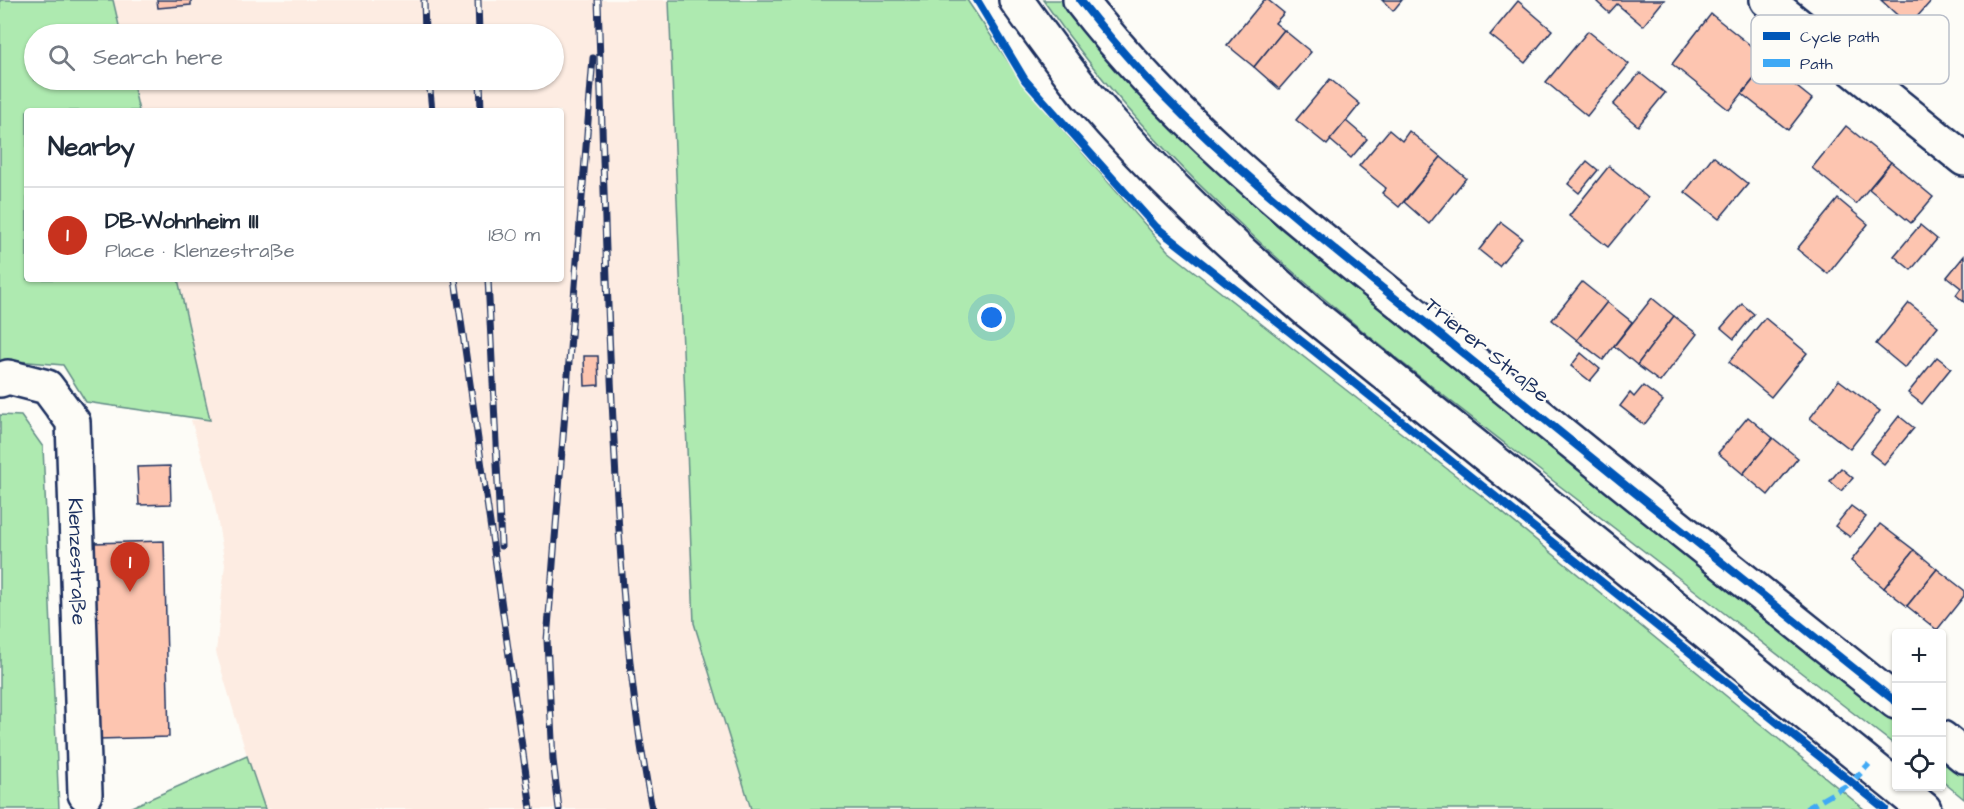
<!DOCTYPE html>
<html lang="en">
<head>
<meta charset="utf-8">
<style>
	:root { --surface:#fff; --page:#f6f6f7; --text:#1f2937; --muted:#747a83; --line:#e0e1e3; --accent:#c8321e }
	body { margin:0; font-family:"Architects Daughter",sans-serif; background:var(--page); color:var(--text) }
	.controls { position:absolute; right:18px; bottom:18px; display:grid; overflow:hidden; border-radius:6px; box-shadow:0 2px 4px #0004 }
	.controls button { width:54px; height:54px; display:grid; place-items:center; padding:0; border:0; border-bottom:2px solid var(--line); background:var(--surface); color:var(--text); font:30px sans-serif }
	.you { position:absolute; left:992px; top:318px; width:21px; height:21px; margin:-15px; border:4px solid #fff; border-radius:50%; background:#1a73e8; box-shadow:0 0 0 9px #1a73e833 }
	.badge { display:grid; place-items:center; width:39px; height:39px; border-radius:50%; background:var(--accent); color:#fff; font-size:20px; font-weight:700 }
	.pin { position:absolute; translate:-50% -50px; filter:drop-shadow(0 2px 3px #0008) }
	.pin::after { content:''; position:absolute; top:32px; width:21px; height:18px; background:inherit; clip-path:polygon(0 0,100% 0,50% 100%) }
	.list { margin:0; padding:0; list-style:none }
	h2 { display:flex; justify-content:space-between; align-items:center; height:78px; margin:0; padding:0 24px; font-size:26px }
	h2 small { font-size:20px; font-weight:400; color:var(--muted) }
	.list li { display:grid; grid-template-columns:39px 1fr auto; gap:18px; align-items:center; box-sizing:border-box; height:96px; padding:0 24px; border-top:2px solid var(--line) }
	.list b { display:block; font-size:22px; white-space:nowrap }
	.list p { margin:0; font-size:20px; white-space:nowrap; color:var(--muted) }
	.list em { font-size:20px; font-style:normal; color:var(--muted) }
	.icon { flex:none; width:33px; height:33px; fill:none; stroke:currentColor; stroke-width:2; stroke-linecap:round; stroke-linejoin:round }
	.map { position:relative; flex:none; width:1964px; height:809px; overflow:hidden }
	.search { position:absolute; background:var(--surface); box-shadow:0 2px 4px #0004; left:24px; top:24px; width:540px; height:66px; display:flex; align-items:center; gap:15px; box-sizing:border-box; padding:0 21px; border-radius:33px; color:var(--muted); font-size:22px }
	.panel { position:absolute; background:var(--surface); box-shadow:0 2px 4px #0004; left:24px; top:108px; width:540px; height:174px; border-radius:6px }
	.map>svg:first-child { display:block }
</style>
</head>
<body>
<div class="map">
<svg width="1964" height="809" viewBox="0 0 1964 809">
	<rect width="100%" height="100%" fill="#fdfcf7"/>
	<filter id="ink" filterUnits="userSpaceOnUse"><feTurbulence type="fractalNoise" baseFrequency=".0167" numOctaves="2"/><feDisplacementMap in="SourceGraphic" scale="12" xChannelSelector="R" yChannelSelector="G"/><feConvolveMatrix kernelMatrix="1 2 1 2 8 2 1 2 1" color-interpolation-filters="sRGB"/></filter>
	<g filter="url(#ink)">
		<!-- built -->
		<polygon fill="#fdece2" points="113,0 669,0 694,623 751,809 265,809 247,756 216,652 225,564 213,494 191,420 210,419 178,279 561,279 561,111 139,111 132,80 554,80 554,34 121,34"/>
		<!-- green -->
		<g fill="#aeeab0" stroke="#648c87" stroke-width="1.5">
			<polygon points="0,0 113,0 121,34 34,34 34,80 132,80 139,111 27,111 27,279 178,279 210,420 86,402 63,365 17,361 0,365"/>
			<polygon points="669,0 967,0 1024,85 1168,251 1487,500 1864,809 751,809 694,623"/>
			<path d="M 1043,0 L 1064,0 L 1512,408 L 1896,720 L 1896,746 C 1771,649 1646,553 1521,456 C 1347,321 1169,183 1043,0 Z"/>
			<polygon points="0,415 21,416 43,447 59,809 0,809"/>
			<polygon points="247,756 265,809 127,809"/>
			<polygon points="1942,756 1964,774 1964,799 1942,781"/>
		</g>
		<!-- building -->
		<g fill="#fdc5b0" stroke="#1b2f5e" stroke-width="1.5">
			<polygon points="157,0 191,0 191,5 158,8"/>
			<polygon points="1264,0 1268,0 1284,13 1275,23 1284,30 1254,67 1227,45"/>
			<polygon points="1382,0 1402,0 1393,11"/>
			<polygon points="1599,0 1664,0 1643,26 1617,4 1609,13 1597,2"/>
			<polygon points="1881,0 1932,0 1909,26"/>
			<polygon points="1518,1 1552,30 1525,63 1490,35"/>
			<polygon points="1711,14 1769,60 1729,110 1672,64"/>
			<polygon points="1284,30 1311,52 1279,89 1254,67"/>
			<polygon points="1588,31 1629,64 1587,116 1546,82"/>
			<polygon points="1767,63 1812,99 1788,130 1742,94"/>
			<polygon points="1640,73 1665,93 1638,126 1613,105"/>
			<polygon points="1330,79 1360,104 1327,145 1296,120"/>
			<polygon points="1346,121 1367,139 1351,158 1330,140"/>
			<polygon points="1846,126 1891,162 1856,204 1812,168"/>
			<polygon points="1389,130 1402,141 1409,131 1441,157 1399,207 1382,193 1386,188 1359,166"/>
			<polygon points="1713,156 1748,184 1719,219 1685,192"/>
			<polygon points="1441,157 1466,178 1429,224 1404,202"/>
			<polygon points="1587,161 1598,170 1579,193 1568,184"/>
			<polygon points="1891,162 1933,197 1911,223 1869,189"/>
			<polygon points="1609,166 1648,198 1608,247 1569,216"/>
			<polygon points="1838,199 1868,224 1828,274 1797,249"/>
			<polygon points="1501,222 1522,238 1499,266 1479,250"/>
			<polygon points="1920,225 1937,239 1911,270 1894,256"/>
			<polygon points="1964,256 1964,302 1956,295 1961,288 1947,277"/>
			<polygon points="1582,282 1607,302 1577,340 1552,320"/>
			<polygon points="1652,298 1674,316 1637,365 1614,346"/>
			<polygon points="1607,302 1632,322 1603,360 1577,340"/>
			<polygon points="1909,303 1938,326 1905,368 1876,344"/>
			<polygon points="1742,304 1754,314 1734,339 1721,328"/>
			<polygon points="1674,316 1697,334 1660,382 1637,365"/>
			<polygon points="1765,318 1807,353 1771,397 1729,362"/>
			<polygon points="1581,353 1600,369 1590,381 1571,366"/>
			<polygon points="584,356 598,356 599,385 585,386"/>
			<polygon points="1937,357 1951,368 1922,404 1908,393"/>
			<polygon points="1839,380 1880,411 1850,449 1810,418"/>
			<polygon points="1643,386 1663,401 1644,425 1620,406 1630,393 1634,397"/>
			<polygon points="1899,416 1914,428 1884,464 1870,453"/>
			<polygon points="1748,417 1773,438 1743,474 1718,453"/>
			<polygon points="1773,438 1798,458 1768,495 1743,474"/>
			<polygon points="170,466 171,504 139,505 137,467"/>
			<polygon points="1841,468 1853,478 1841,491 1830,481"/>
			<polygon points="1851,506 1866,517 1850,537 1835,526"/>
			<polygon points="1880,524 1914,550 1884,588 1851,561"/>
			<polygon points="164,541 169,737 99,739 93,543"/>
			<polygon points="1914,550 1937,569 1907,606 1884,588"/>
			<polygon points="1937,569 1964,590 1964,596 1937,630 1907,606"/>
		</g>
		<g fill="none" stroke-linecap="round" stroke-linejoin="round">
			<!-- street casing -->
			<g stroke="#1b2f5e" stroke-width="38">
				<g id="street">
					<polyline points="1767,0 1964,159"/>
					<path id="s1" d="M 0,380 L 8,377 L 47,387 L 73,422 L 85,794"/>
				</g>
			</g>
			<!-- secondary casing -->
			<g stroke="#1b2f5e" stroke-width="38">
				<g id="secondary">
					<path d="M 1016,0 C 1039,32 1062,64 1087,95 C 1154,174 1230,244 1309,312 L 1924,809"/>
					<path d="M 1080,0 C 1183,134 1319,236 1449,342 C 1597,463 1747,583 1896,702"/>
					<polyline points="1942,738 1964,756"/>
				</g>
			</g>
			<!-- street -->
			<use href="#street" stroke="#fdfcf7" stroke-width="33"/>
			<!-- secondary -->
			<use href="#secondary" stroke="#fdfcf7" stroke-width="33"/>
			<!-- rail casing -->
			<g stroke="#1b2f5e" stroke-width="7">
				<g id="rail">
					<polyline points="424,0 425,34"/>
					<polyline points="478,0 479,34"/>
					<path d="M 598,0 C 603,146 606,293 614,440 C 620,563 628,688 652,809"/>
					<polyline points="429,80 432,111"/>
					<polyline points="480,80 481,111"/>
					<polyline points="455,279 531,809"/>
					<polyline points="488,279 501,546"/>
					<polyline points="559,809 553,760 547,640 593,58"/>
				</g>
			</g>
			<!-- rail -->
			<use href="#rail" stroke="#fdfcf7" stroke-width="4.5" stroke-dasharray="14" stroke-linecap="butt"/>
			<!-- quiet -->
			<polyline stroke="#3fa9f5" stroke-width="6" stroke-dasharray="12 6" stroke-linecap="butt" points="1806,809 1851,783 1869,764"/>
			<!-- cycleway casing -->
			<g stroke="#fdfcf7" stroke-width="11">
				<g id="cycleway">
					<polyline points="977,0 1025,80 1156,227 1314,351 1885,809"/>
					<path d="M 1080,0 C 1183,134 1319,236 1449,342 C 1597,463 1747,583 1896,702"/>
				</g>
			</g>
			<!-- cycleway -->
			<use href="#cycleway" stroke="#0057b8" stroke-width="8"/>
		</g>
	</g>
	<g text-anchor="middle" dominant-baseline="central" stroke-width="5" stroke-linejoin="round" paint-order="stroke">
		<!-- street labels -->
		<g font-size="21" fill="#1b2f5e" stroke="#fdfcf7">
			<text transform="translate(1487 350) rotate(39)">Trierer Straße</text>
			<text stroke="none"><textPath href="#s1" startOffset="232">Klenzestraße</textPath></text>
		</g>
	</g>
	<!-- legend -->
	<rect x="1751" y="15" width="198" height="69" rx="9" fill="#fdfcf7" stroke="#b9bec9" stroke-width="1.5"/>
	<rect x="1763" y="32" width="27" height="8" fill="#0057b8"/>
	<rect x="1763" y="59" width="27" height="8" fill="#3fa9f5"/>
	<g font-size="16" fill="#1b2f5e">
		<text x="1800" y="42">Cycle path</text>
		<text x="1800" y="69">Path</text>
	</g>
</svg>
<div class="controls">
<button>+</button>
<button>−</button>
<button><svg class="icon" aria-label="locate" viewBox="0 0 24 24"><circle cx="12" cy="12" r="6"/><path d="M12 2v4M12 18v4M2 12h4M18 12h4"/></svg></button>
</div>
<div class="you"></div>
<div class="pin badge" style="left:130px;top:592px">1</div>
<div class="search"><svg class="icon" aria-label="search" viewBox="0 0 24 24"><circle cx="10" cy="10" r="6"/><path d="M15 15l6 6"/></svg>Search here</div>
<section class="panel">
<h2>Nearby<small></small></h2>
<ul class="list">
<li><span class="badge">1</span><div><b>DB-Wohnheim III</b><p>Place · Klenzestraße</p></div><em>180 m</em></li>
</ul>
</section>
</div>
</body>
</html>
